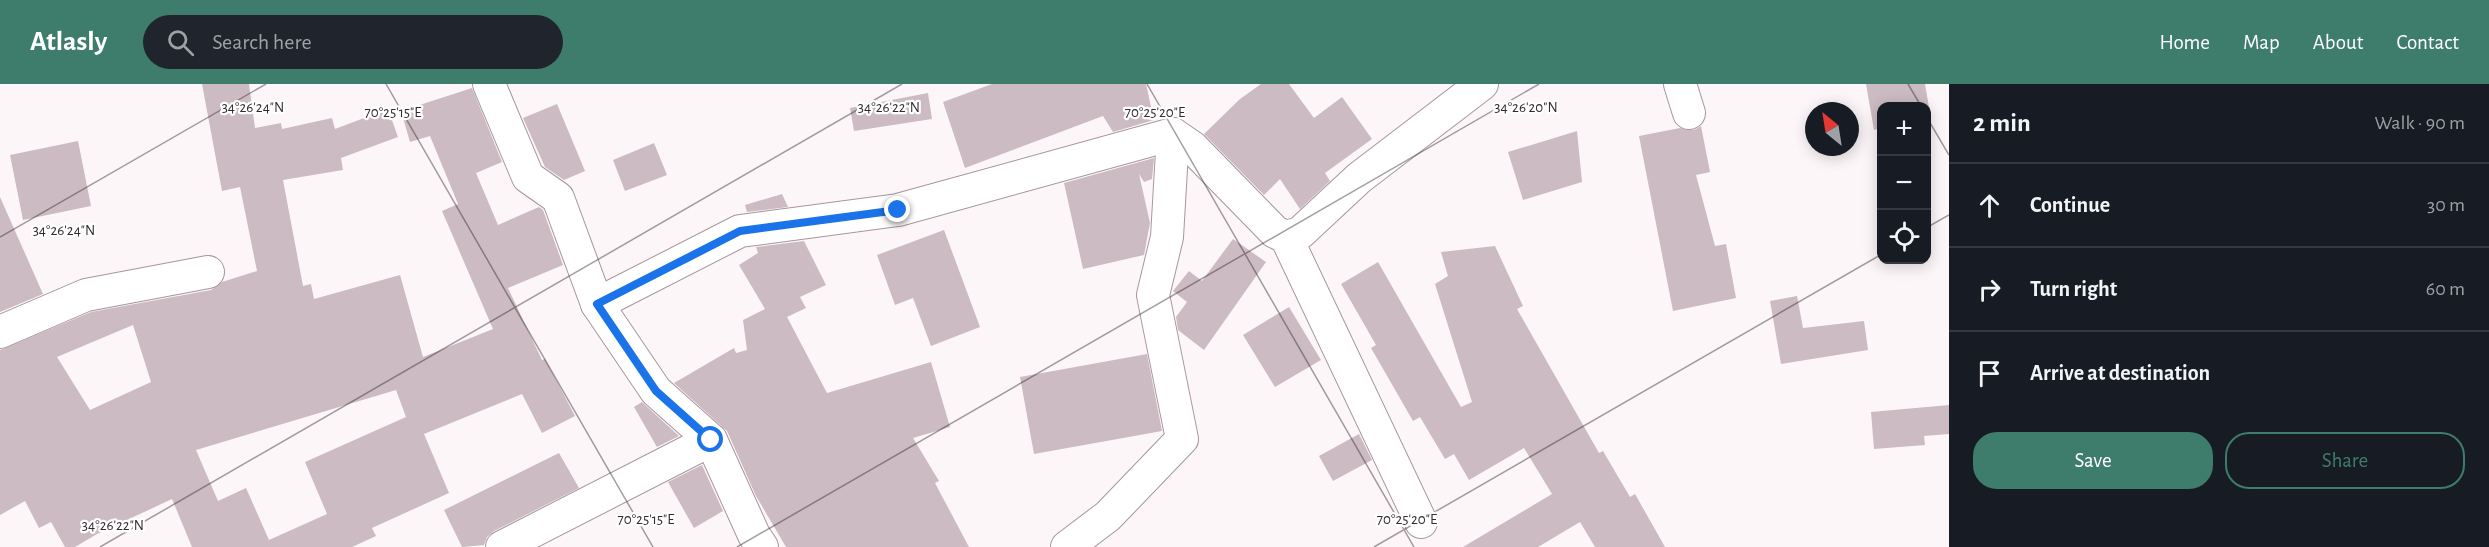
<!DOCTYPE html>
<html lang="en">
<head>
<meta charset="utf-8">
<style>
	:root { --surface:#171b24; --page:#20242c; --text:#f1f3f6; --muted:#9ea1a6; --line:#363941; --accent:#3e7d6b }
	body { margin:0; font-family:"Alegreya Sans",sans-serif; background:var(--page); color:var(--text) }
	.controls { position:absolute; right:18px; top:18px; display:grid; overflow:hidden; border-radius:12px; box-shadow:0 3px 15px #0003 }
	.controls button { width:54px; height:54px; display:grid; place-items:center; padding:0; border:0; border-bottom:2px solid var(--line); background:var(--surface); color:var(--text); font:30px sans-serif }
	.compass { position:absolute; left:1805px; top:18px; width:54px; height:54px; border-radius:50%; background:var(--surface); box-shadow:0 3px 15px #0003; rotate:330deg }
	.stop { position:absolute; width:18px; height:18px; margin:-14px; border:4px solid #1a73e8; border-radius:50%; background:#fff }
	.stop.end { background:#1a73e8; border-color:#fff; box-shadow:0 2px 6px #0008 }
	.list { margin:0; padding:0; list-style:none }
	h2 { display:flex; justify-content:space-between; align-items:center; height:78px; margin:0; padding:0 24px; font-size:26px }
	h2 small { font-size:20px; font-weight:400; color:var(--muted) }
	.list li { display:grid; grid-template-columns:39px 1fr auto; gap:18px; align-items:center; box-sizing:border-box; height:84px; padding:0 24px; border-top:2px solid var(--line) }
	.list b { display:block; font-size:22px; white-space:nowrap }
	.list em { font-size:20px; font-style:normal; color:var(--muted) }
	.actions { display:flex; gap:12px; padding:18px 24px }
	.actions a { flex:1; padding:14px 0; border:2px solid var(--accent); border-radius:24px; text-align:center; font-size:21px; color:var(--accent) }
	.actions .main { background:var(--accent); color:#fff }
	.icon { flex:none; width:33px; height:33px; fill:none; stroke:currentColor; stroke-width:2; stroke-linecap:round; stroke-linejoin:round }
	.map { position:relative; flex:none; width:1949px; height:463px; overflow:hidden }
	header { display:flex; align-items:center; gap:36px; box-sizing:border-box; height:84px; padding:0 30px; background:var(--accent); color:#fff }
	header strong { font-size:28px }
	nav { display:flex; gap:33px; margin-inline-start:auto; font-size:21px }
	.search { width:420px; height:54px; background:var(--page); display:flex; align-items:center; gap:15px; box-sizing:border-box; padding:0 21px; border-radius:33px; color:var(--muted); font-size:22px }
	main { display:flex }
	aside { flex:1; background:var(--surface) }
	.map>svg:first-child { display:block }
</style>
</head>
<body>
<header>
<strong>Atlasly</strong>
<div class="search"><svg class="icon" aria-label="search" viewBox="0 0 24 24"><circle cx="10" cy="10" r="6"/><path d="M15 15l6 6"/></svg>Search here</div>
<nav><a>Home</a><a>Map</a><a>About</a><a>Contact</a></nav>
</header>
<main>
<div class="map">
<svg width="1949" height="463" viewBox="0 0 1949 463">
	<rect width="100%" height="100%" fill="#fdf6f9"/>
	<!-- building -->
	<g fill="#ccbbc2" fill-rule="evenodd">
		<path d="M 202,0 L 249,0 L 255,44 L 281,39 L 282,45 L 332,34 L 335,45 L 388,25 L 398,53 L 341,74 L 343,86 L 283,96 L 303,202 L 311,200 L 314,215 L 400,191 L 423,273 L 493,245 L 442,127 L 458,120 L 430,52 L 410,58 L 401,27 L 472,4 L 502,78 L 476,89 L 498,141 L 539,123 L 543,126 L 563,181 L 508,204 L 542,276 L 545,275 L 575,332 L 542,349 L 522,310 L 424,350 L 449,409 L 372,444 L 376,452 L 352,463 L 192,463 L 172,415 L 97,450 L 75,463 L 65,463 L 51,438 L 39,444 L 25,417 L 0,431 L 0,266 L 91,228 L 211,206 L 222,198 L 257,187 L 240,103 L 222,107 ZM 133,241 L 151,298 L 90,326 L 57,273 ZM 396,306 L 406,333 L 305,378 L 327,430 L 269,456 L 246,404 L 218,417 L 196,366 Z"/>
		<polygon points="992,0 1146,0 1154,36 1113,48 1103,32 965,84 943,18"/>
		<polygon points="1261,0 1289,0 1314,34 1342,13 1372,55 1325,89 1330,97 1300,125 1280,95 1264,111 1204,50 1240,15"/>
		<polygon points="1866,0 1925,0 1931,35 1926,36 1926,22 1881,22 1881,44 1874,46"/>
		<polygon points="928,9 932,35 854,47 850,24"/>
		<polygon points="557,20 585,87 564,96 545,83 523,34"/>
		<polygon points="1701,42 1710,88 1696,91 1715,162 1726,160 1736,214 1673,227 1639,52 1680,44 1694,46"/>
		<polygon points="1577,47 1582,98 1523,116 1508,68"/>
		<polygon points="78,57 91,122 23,136 10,71"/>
		<polygon points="654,59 667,91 625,107 613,76"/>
		<polygon points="1154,74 1152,95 1144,98 1139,90 1150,139 1144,171 1083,185 1064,99"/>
		<polygon points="782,110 788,123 747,128 745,121"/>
		<polygon points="0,113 43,210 0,228"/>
		<polygon points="944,146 980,243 931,262 913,214 895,221 877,171"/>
		<polygon points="1233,155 1266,178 1204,266 1178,246 1176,233 1187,218 1173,207 1189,187 1202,197"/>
		<polygon points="804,157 826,201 800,213 806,224 787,233 827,309 931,278 950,343 913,354 939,397 935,399 969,463 786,463 756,412 727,347 674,299 734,264 736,269 747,266 743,236 765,225 739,181 758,169 756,163"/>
		<polygon points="1495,162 1523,222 1517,225 1599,369 1603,367 1630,413 1635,410 1665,463 1595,463 1580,438 1538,463 1463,463 1552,410 1524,364 1469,396 1454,370 1445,375 1420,333 1413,337 1371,264 1376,261 1341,200 1378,178 1461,323 1472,318 1435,200 1448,192 1441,168"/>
		<polygon points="1797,212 1803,244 1864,237 1868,266 1781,280 1770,217"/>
		<polygon points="1289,223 1321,276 1275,303 1243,251"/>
		<polygon points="1147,270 1162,347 1034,370 1020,293"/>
		<polygon points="642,318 644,320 679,352 657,363 634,323"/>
		<polygon points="1949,321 1949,350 1924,352 1925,361 1874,365 1871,328"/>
		<polygon points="1359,350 1372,376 1333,397 1319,372"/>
		<polygon points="559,369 579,404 494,447 487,453 484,461 462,463 444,426"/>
		<polygon points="702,381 723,427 694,444 668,398"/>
	</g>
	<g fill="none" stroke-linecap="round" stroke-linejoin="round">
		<!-- minor casing -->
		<g stroke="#a6969c" stroke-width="34">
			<g id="minor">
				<polyline points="489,0 528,93 558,114 597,220 656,307 711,356 754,451 762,463"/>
				<polyline points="1680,0 1689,29"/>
				<polyline points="1286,153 1421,438"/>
				<polyline points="597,220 740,147 898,126 1173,50 1192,63 1275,148 1286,153 1300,149 1359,94 1482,0"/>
				<polyline points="0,248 86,211 208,188"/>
				<polyline points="502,463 711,356"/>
				<polyline points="1067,463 1108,432 1182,355 1153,211 1167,153 1173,50"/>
			</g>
		</g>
		<!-- minor -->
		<use href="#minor" stroke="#fff" stroke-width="32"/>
	</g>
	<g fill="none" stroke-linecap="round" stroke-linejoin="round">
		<!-- route -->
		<polyline stroke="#1a73e8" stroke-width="8" points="711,356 656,307 597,220 740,147 898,126"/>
	</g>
	<!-- ticks -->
	<path fill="none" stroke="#312b2d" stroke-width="1.5" stroke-opacity="0.45" d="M 386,0 L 653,463M 1147,0 L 1414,463M 1908,0 L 1921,22M 1926,32 L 1949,71M 1926,144 L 1949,131M 0,153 L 266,0M 100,463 L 902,0M 737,463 L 1539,0M 1374,463 L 1882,170"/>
	<g font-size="15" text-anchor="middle" fill="#312b2d" stroke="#fff" stroke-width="4.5" stroke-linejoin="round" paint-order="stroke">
		<text x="253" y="28">34°26'24"N</text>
		<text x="889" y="28">34°26'22"N</text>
		<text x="1526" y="28">34°26'20"N</text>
		<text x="393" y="33">70°25'15"E</text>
		<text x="1155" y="33">70°25'20"E</text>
		<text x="64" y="151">34°26'24"N</text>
		<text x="646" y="440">70°25'15"E</text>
		<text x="1407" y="440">70°25'20"E</text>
		<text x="113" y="446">34°26'22"N</text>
	</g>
</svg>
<div class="controls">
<button>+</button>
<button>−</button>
<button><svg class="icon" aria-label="locate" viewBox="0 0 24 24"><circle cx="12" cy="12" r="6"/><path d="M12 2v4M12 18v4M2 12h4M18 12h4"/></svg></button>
</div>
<svg class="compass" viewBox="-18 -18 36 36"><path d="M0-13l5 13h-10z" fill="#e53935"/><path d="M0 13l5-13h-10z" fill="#9ea1a6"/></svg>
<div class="stop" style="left:711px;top:356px"></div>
<div class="stop end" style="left:898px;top:126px"></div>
</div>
<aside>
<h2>2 min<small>Walk · 90 m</small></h2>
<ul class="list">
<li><svg class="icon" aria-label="ahead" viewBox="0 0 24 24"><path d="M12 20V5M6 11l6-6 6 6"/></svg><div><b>Continue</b></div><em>30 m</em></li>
<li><svg class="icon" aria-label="right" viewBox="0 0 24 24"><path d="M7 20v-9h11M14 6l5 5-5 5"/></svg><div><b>Turn right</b></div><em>60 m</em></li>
<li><svg class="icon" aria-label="arrive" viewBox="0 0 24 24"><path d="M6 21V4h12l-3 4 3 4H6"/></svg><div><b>Arrive at destination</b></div></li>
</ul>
<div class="actions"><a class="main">Save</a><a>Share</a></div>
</aside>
</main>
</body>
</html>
